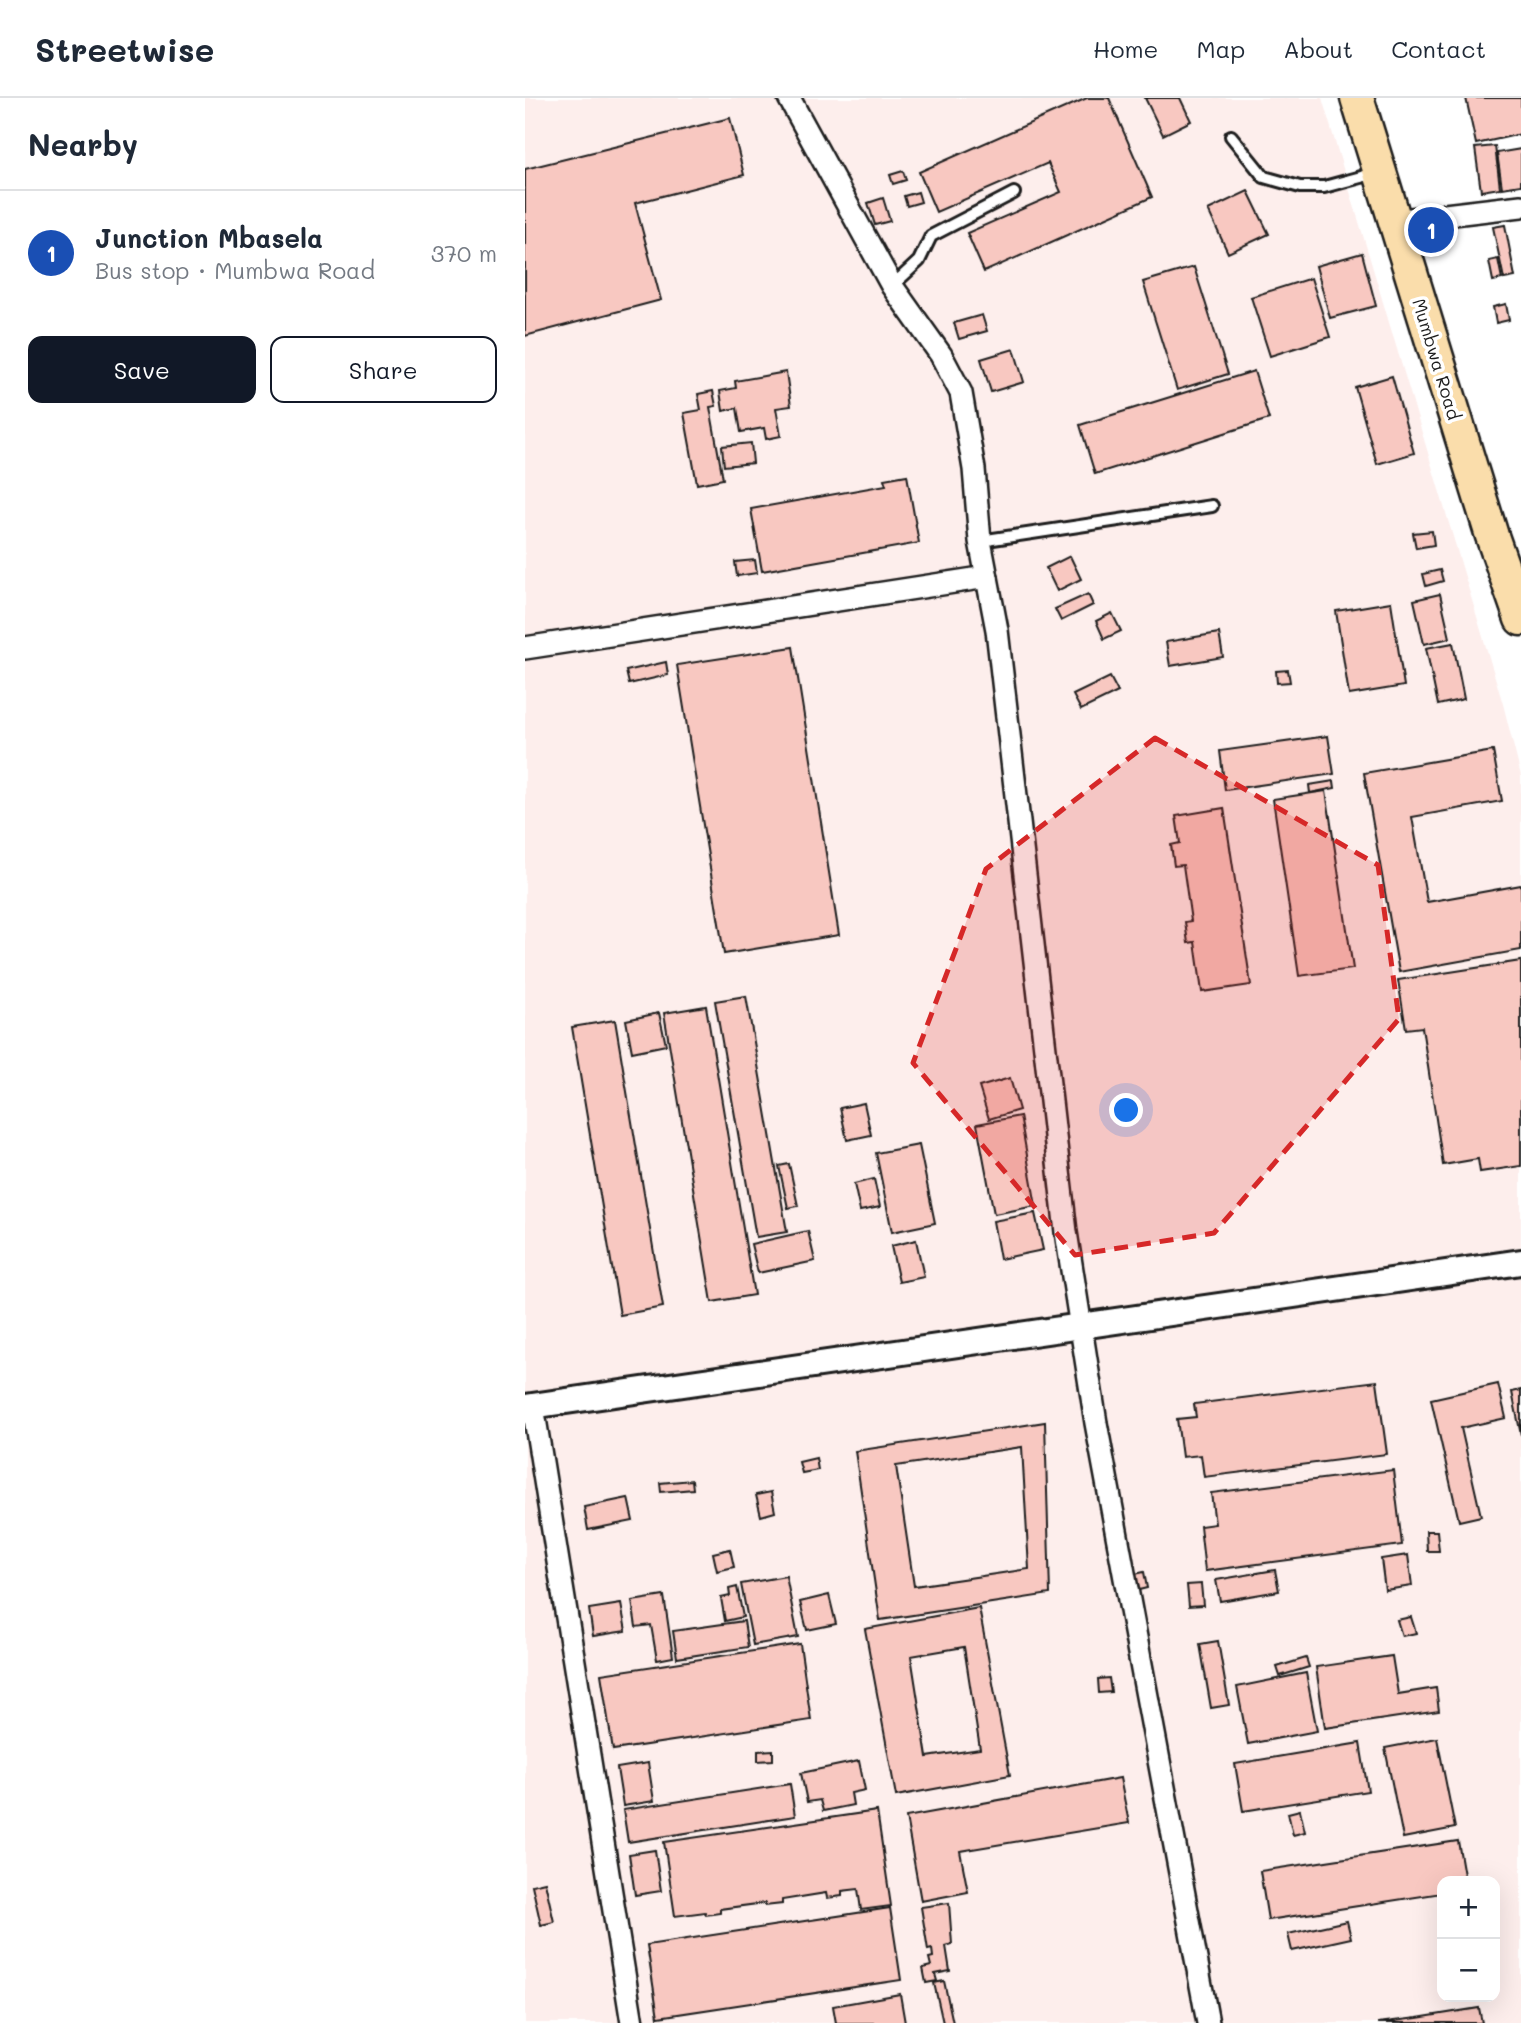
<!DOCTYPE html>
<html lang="en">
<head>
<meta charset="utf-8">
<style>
	:root { --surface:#fff; --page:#f6f6f7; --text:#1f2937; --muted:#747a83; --line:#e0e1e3; --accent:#111827 }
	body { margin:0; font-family:Mali,sans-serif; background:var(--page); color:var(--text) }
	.controls { position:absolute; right:21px; bottom:21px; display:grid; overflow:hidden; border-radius:14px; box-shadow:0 7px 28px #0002 }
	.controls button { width:63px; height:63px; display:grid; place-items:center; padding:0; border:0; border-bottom:2px solid var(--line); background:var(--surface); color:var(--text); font:35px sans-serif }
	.you { position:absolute; left:602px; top:1013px; width:24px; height:24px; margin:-18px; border:5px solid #fff; border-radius:50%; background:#1a73e8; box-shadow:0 0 0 10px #1a73e833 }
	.badge { display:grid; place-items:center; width:46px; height:46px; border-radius:50%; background:var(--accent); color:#fff; font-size:23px; font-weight:700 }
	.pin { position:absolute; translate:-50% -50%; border:4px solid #fff; box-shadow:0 2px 7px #0006 }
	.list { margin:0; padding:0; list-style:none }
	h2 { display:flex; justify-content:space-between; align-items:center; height:91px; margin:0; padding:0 28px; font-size:30px }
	h2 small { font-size:23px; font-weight:400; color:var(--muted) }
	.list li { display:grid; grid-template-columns:46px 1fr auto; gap:21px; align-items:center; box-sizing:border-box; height:126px; padding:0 28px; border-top:2px solid var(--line) }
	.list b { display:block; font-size:26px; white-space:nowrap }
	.list p { margin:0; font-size:23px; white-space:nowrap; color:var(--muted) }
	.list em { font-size:23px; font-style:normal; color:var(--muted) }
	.actions { display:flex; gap:14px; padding:21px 28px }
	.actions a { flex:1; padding:16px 0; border:2px solid var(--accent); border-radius:14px; text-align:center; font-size:24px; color:var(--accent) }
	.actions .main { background:var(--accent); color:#fff }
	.map { position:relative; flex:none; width:996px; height:1925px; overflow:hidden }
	header { display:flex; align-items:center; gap:42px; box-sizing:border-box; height:98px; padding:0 35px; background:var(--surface); border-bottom:2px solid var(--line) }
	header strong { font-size:33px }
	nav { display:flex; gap:38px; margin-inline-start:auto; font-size:24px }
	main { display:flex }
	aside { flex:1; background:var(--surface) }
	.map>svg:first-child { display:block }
</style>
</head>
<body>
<header>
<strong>Streetwise</strong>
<nav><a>Home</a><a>Map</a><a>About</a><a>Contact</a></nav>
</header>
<main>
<aside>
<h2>Nearby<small></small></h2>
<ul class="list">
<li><span class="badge" style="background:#1a4fb4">1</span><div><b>Junction Mbasela</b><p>Bus stop · Mumbwa Road</p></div><em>370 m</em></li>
</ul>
<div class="actions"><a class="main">Save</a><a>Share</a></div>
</aside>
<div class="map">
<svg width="996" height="1925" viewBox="0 0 996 1925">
	<rect width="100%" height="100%" fill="#fff"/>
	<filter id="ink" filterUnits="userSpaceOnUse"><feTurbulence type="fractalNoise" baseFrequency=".0143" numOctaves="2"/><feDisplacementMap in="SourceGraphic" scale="14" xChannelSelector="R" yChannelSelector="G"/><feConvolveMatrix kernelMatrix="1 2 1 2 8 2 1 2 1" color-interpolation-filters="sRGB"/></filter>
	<g filter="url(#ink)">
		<!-- built -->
		<path fill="#fdeeec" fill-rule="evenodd" d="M 0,0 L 797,0 L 978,606 L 996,678 L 996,1925 L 0,1925 ZM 917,1783 L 970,1783 L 970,1899 L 917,1899 Z"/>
		<!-- building -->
		<g fill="#f8c8c1" stroke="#1c1c1c" stroke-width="2" fill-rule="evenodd">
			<polygon points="562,0 584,0 627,99 459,174 442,135 536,94 523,65 411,114 394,74"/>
			<polygon points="620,0 655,0 666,23 638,37"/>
			<polygon points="941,0 996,0 996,36 951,46"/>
			<polygon points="205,20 219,77 110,105 136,202 0,238 0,71"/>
			<polygon points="970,48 975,90 956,93 950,50"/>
			<polygon points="996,51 996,87 977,90 972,55"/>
			<polygon points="378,73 381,82 368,86 365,77"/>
			<polygon points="723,93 744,136 703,155 683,112"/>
			<polygon points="393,94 396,104 382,108 379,98"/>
			<polygon points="358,100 365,123 350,127 343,105"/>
			<polygon points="980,127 990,179 979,181 968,129"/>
			<polygon points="837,155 851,208 805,220 791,168"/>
			<polygon points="973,161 977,181 968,183 964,163"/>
			<polygon points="669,169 703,276 652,292 618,184"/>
			<polygon points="786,180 805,239 745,258 726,199"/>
			<polygon points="981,206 984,222 971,225 968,209"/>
			<polygon points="457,217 462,233 434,241 429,225"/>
			<polygon points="489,251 499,284 466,294 456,261"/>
			<polygon points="729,273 744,321 570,376 555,327"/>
			<polygon points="261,274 266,308 251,310 256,338 241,341 239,330 216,334 212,310 198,313 195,293 211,290 210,283"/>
			<polygon points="867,278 889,355 852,366 830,289"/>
			<polygon points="188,293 191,308 185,309 198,381 172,386 159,315 176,312 173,296"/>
			<polygon points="226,345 228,365 199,368 197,348"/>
			<polygon points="382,377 394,445 237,473 226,411 361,387 359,381"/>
			<polygon points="907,433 909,447 891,450 888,435"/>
			<polygon points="545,458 556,481 532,493 521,470"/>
			<polygon points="230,462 232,475 212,478 210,464"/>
			<polygon points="915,472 918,483 901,488 898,476"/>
			<polygon points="563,496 568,507 536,523 530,511"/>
			<polygon points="915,496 925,540 899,546 889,502"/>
			<polygon points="866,504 879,588 824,597 811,513"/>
			<polygon points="587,515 596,533 579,541 571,523"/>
			<polygon points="694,535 698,559 645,568 641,544"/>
			<polygon points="928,545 939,601 913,607 901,550"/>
			<polygon points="268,549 314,837 199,856 152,567"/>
			<polygon points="141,564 143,577 104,586 101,573"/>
			<polygon points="763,572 765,584 752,585 751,573"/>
			<polygon points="585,579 593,594 556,612 548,597"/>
			<polygon points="803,638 809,676 700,692 695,653"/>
			<polygon points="968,653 977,703 887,719 902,804 996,787 996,852 874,874 839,675"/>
			<polygon points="809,683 810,690 785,695 784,687"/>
			<polygon points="801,693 828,871 774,878 748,701"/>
			<polygon points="699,710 726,887 677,894 670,844 663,845 660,824 666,823 658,767 649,768 646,747 655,745 651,718"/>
			<polygon points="996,863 996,1068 955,1074 953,1061 918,1067 897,929 881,931 873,882"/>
			<polygon points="221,898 262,1134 231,1139 190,903"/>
			<polygon points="181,908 229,1197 187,1204 139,915"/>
			<polygon points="134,915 141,947 107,954 101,922"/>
			<polygon points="90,922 138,1209 95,1217 47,929"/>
			<polygon points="485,980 494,1012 464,1021 454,989"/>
			<polygon points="339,1005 346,1037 322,1042 315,1010"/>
			<polygon points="495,1018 511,1108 469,1116 452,1026"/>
			<polygon points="394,1047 410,1125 367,1134 351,1055"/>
			<polygon points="264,1066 273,1108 263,1110 254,1068"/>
			<polygon points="349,1081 355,1109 335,1113 329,1086"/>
			<polygon points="510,1115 518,1152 475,1161 468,1123"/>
			<polygon points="283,1133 290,1163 233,1175 226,1146"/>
			<polygon points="391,1142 399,1179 374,1184 366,1148"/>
			<polygon points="852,1283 862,1356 679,1379 676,1357 657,1359 652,1321 671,1319 669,1306"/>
			<polygon points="973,1286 981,1320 936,1330 956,1418 934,1423 906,1301"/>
			<polygon points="996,1292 996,1337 987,1294"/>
			<path d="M 520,1324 L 525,1496 L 355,1522 L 330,1353 ZM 497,1349 L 504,1471 L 389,1488 L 371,1368 Z"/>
			<polygon points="291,1360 293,1372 277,1375 274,1364"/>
			<polygon points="868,1372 877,1447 680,1473 675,1428 690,1426 686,1395"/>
			<polygon points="167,1382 168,1391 136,1394 135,1385"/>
			<polygon points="246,1394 250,1414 236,1418 231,1397"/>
			<polygon points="103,1400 108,1423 63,1432 59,1409"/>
			<polygon points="901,1433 912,1433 914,1453 902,1453"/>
			<polygon points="205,1451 209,1469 192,1473 188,1455"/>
			<polygon points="883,1457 887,1488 860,1492 856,1461"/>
			<polygon points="750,1472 754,1493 695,1503 691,1482"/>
			<polygon points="619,1474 622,1490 614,1492 610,1476"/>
			<polygon points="261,1478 273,1539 228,1547 216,1486"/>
			<polygon points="676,1486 678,1507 664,1508 662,1487"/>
			<polygon points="212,1489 218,1519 200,1523 196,1500 205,1498 204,1491"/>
			<polygon points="304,1497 311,1526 282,1532 275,1504"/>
			<polygon points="139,1498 148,1559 132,1562 126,1527 111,1529 107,1503"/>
			<polygon points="96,1506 101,1533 68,1538 64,1511"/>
			<path d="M 454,1510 L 485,1677 L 371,1698 L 340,1531 ZM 439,1549 L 455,1651 L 402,1659 L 386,1558 Z"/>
			<polygon points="886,1519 891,1535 877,1538 872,1522"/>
			<polygon points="219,1523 223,1549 152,1560 148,1533"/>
			<polygon points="693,1543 704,1607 686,1610 675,1546"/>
			<polygon points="275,1546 286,1622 88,1652 76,1576"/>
			<polygon points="867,1558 873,1596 911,1590 914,1613 800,1630 791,1569"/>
			<polygon points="781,1560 784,1569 755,1578 752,1569"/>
			<polygon points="781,1575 792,1633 723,1646 712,1589"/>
			<polygon points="584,1580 586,1594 574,1595 573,1581"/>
			<polygon points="912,1640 930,1730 878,1740 860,1650"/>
			<polygon points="835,1645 843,1693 718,1713 710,1666"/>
			<polygon points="248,1652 248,1662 233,1663 233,1653"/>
			<polygon points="334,1663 340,1692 326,1695 328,1707 298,1713 295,1702 282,1704 276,1675"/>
			<polygon points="123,1665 129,1703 98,1708 92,1670"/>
			<polygon points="595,1680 604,1725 435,1753 443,1794 396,1803 381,1719"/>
			<polygon points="265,1686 270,1718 103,1744 98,1712"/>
			<polygon points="775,1712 780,1734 768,1737 763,1715"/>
			<polygon points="352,1713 366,1808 336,1812 333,1791 317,1793 317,1798 302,1800 301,1795 257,1802 257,1806 240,1808 240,1805 195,1811 195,1815 181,1817 180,1814 150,1818 139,1744"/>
			<polygon points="933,1743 940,1783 917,1783 917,1795 743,1822 735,1773"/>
			<polygon points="130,1752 136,1793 110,1797 104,1756"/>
			<polygon points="20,1784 29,1824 16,1827 7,1787"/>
			<polygon points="424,1805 427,1846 421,1848 425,1873 410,1876 412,1883 401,1885 398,1870 406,1868 404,1860 408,1859 407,1851 403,1852 396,1809"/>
			<polygon points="365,1810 376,1882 133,1919 122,1847"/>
			<polygon points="822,1823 826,1840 767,1853 763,1836"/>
			<polygon points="419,1883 428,1925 418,1925 409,1885"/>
			<polygon points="375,1896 380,1925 311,1925 308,1908"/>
			<polygon points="954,1910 957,1925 853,1925 892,1920"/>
		</g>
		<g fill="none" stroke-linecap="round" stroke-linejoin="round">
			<!-- service casing -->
			<g stroke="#1c1c1c" stroke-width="16">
				<g id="service">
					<polyline points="706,38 739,79 775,89 799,89 851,75"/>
					<polyline points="367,188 394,163 406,138 489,95"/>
					<polyline points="455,443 687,408"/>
				</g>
			</g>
			<!-- minor casing -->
			<g stroke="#1c1c1c" stroke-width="26">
				<g id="minor">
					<polyline points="264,0 367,188 416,257 436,295 449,371 455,443 472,532 541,1134 571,1325 683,1925"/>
					<polyline points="869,123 996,108"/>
					<polyline points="0,550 462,479"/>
					<polyline points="8,1308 107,1925"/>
				</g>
			</g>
			<!-- tertiary casing -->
			<g stroke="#1c1c1c" stroke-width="30">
				<polyline id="tertiary" points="0,1309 996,1164"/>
			</g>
			<!-- primary casing -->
			<g stroke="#1c1c1c" stroke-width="37">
				<polyline id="primary" points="832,0 967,438 996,521"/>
			</g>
			<!-- service -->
			<use href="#service" stroke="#fff" stroke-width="10"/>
			<!-- minor -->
			<use href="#minor" stroke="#fff" stroke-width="21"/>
			<!-- tertiary -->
			<use href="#tertiary" stroke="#fff" stroke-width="24"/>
			<!-- primary -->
			<use href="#primary" stroke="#faddab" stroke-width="32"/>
		</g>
	</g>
	<!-- marked area -->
	<path fill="#d62828" fill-opacity="0.2" stroke="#d62828" stroke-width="5" stroke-dasharray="14 9" stroke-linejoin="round" d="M 630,640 L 853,767 L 874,921 L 689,1135 L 550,1157 L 388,965 L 461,771 Z"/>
	<g text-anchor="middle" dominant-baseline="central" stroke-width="7" stroke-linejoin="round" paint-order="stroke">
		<!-- street labels -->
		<g font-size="18" fill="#1c1c1c" stroke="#fff">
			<text transform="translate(912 261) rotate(73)">Mumbwa Road</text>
		</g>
	</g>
</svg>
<div class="controls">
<button>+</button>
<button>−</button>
</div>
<div class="you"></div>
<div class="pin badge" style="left:906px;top:132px;background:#1a4fb4">1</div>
</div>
</main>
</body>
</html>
